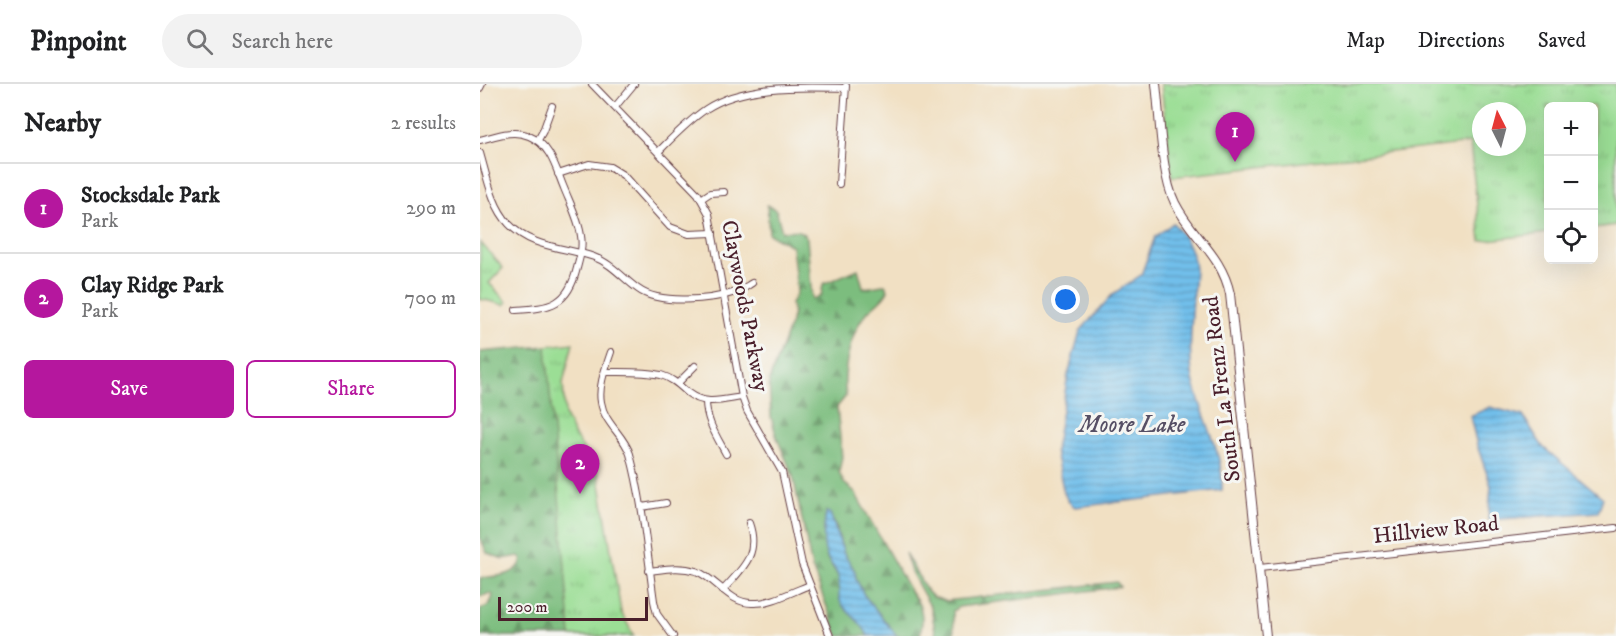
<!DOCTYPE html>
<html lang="en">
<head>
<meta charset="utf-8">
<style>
	:root { --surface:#fff; --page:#f2f2f2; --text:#202124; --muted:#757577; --line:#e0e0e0; --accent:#b5179e }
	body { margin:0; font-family:"IM FELL DW Pica",serif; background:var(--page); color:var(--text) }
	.controls { position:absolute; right:18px; top:18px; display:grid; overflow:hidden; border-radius:9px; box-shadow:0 6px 24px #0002 }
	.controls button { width:54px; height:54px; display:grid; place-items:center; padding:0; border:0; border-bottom:2px solid var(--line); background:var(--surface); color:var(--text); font:30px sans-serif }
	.compass { position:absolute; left:992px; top:18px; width:54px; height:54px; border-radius:50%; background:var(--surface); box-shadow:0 6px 24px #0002; rotate:354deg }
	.scale { position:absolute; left:18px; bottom:15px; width:150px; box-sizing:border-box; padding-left:6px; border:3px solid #4a1f2b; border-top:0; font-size:16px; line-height:21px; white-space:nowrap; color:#4a1f2b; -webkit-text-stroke:4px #f6f6f2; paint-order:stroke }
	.you { position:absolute; left:586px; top:216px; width:21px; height:21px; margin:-15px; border:4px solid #fff; border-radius:50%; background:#1a73e8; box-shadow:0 0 0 9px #1a73e833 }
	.badge { display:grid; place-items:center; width:39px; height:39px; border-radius:50%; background:var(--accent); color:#fff; font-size:20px; font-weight:700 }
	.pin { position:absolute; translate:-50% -50px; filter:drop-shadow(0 2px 3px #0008) }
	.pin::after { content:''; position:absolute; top:32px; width:21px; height:18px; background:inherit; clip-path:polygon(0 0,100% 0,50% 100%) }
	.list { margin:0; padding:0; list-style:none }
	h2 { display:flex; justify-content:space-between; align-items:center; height:78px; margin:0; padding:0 24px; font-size:26px }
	h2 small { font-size:20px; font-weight:400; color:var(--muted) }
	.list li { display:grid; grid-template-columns:39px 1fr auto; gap:18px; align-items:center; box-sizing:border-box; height:90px; padding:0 24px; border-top:2px solid var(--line) }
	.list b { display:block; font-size:22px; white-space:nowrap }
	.list p { margin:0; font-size:20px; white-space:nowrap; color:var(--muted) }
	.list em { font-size:20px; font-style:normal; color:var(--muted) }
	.actions { display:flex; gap:12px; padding:18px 24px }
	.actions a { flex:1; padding:14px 0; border:2px solid var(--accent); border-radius:9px; text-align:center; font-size:21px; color:var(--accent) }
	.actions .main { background:var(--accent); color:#fff }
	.icon { flex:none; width:33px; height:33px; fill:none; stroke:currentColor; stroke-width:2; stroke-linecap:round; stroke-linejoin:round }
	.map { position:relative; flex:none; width:1136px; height:552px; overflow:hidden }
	header { display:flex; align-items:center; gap:36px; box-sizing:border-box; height:84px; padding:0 30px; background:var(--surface); border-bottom:2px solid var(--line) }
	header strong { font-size:28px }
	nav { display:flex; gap:33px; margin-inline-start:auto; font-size:21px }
	.search { width:420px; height:54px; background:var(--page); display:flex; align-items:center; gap:15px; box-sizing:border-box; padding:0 21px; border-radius:33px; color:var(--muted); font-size:22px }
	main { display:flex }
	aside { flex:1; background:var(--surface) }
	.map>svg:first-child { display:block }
</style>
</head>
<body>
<header>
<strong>Pinpoint</strong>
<div class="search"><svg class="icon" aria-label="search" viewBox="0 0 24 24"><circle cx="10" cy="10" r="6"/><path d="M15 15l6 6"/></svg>Search here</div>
<nav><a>Map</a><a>Directions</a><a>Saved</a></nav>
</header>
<main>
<aside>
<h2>Nearby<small>2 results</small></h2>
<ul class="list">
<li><span class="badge">1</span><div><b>Stocksdale Park</b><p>Park</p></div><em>290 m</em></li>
<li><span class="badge">2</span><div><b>Clay Ridge Park</b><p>Park</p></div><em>700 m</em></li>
</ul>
<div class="actions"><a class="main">Save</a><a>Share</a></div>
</aside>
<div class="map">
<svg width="1136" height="552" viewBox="0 0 1136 552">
	<defs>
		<pattern id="forest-firs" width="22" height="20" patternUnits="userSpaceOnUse" patternTransform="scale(1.5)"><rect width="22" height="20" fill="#7cbd7e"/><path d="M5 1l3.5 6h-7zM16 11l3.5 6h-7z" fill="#689967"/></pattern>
		<pattern id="park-tufts" width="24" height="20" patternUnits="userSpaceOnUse" patternTransform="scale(1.5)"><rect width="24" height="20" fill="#9bde95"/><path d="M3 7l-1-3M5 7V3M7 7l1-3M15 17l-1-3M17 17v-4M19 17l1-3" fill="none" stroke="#87be81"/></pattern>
		<pattern id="water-rules" width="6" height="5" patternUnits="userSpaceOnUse" patternTransform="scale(1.5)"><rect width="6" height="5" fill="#71bfeb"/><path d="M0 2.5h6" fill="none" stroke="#5f9bbf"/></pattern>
	</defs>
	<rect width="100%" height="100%" fill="#f6f6f2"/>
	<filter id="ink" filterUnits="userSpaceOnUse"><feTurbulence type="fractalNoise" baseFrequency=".0167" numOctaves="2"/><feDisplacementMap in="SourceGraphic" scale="12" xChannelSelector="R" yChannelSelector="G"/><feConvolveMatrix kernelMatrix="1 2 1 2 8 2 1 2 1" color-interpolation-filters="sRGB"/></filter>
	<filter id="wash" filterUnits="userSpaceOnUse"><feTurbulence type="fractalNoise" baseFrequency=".008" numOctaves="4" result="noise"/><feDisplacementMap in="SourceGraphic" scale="24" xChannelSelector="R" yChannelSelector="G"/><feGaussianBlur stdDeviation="1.35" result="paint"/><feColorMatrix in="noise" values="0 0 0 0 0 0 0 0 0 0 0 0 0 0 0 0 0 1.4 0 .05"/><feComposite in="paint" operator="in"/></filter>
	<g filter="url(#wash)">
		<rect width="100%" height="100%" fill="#f1e0c3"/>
		<!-- forest -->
		<g fill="url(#forest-firs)" stroke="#636e54" stroke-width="1.5">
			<path d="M 287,121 L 296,126 L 302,148 C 312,146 320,144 327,154 L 332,215 L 341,212 L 343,200 L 378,185 L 383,203 C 391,205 397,201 405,201 L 408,206 C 404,216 393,221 386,230 C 370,248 362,289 366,312 L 357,323 L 362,373 L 359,388 L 364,399 L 374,407 L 433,512 C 444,523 443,537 440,552 L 417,552 L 384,511 L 376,495 L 375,487 L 364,470 L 355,440 L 346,428 L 344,445 L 347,474 L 359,493 L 362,521 L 383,541 L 388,552 L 358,552 L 332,484 L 313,392 L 297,354 L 291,333 L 289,297 L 311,238 L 313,229 L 311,220 L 317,208 L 312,162 L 289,150 Z"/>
			<path d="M 66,262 L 81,279 L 84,334 L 145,552 L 0,552 L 0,525 C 8,523 11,520 13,511 L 10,509 L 0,513 L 0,494 C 14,492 39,493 42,475 L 39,472 L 23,475 L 7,469 L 0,453 L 0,268 Z"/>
			<polygon points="425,469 447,507 453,513 465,517 637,498 640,503 479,523 473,527 474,552 456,552 451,524 431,488"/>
		</g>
		<!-- park -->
		<g fill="url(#park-tufts)" stroke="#727e60" stroke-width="1.5" fill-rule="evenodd">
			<path d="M 681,0 L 1136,0 L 1136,141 L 1114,144 L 1114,22 L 1068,22 L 1068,149 L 1001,157 L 990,59 L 692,93 ZM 1001,27 L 1037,27 L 1037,63 L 1001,63 Z"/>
			<polygon points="0,158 23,184 9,199 27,218 25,221 0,215"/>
			<polygon points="93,259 83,299 85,331 93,349 118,388 141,528 154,552 91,552 66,262"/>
		</g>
		<!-- water -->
		<g fill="url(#water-rules)" stroke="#5e6f8b" stroke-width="1.5">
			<path d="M 693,139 C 701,148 708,158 712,170 C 717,183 714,198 713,212 C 712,239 708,268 713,295 C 721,332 744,368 742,406 L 595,423 L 588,417 L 584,409 L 575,367 L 588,291 L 600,247 L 633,210 L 661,191 L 675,153 Z"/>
			<polygon points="1010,323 1043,332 1063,363 1123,414 1118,428 1008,436 1011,402 997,361 990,332"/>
			<path d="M 346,428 L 350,429 L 364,470 L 375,487 L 376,495 L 384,511 L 417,552 L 388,552 C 381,536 369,532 361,519 C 357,512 360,504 359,496 C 358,488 352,482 348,475 C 341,461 344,443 346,428 Z"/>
		</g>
	</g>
	<g filter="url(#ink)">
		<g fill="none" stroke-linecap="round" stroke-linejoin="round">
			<!-- minor casing -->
			<g stroke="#633c42" stroke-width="8">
				<g id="minor">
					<polyline points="112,0 218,110 229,130 262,313 267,327 302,388 322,480 350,552"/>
					<polyline points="0,4 2,0"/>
					<polyline points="135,23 154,0"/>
					<path d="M 0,56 C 16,52 33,45 49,52 C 71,61 76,85 84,104 C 90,119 99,136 101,152 C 103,163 100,173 97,184 C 88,221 71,224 36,226"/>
					<polyline points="58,56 63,47 72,22"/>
					<path d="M 178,68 C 193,53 208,37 226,25 C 263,0 322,3 365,4"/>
					<path d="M 0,69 C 7,93 12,122 29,140 C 51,164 85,163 114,173 C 131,179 144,195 158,205 C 179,221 232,216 256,208 C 262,206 267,202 272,199"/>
					<polyline points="78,90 109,80 130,83 143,91 190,143 209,150 233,149"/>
					<polyline points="359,100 366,2"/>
					<polyline points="221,115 230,109 244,108"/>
					<path d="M 131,268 C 126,283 118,302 121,318 C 124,339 144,351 150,370 C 163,418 167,468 174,517 L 177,530 L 193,552"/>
					<path d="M 125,288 C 143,288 163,287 181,291 C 192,294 200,302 208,309 C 225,322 242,316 262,313"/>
					<polyline points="198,299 215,282"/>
					<path d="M 226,317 C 226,337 237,353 246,370"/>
					<polyline points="162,423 186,419"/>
					<polyline points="780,484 1136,444"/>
					<path d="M 169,487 C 185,485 200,482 216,487 C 237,495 249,519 272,519 C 291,520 313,507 330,501"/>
					<path d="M 243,506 C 263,484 280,470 269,439"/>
				</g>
			</g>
			<!-- tertiary casing -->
			<g stroke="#633c42" stroke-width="10">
				<path id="tertiary" d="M 676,0 C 680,33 681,91 695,119 C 712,153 742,171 750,210 L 786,552"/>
			</g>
			<!-- minor -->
			<use href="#minor" stroke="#fff" stroke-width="6"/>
			<!-- tertiary -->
			<use href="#tertiary" stroke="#fff" stroke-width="8"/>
		</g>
	</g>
	<g text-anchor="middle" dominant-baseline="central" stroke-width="6" stroke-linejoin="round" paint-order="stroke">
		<!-- street labels -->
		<g font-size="22" fill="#4a1f2b" stroke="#f6f6f2">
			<text transform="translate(265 222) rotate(79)">Claywoods Parkway</text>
			<text transform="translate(742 305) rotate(-97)">South La Frenz Road</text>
			<text transform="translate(956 446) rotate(-6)">Hillview Road</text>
		</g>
		<!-- water labels -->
		<g font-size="24" font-style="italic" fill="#564f65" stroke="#f6f6f2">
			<text x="652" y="341">Moore Lake</text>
		</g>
	</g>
</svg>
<div class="controls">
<button>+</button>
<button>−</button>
<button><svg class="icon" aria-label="locate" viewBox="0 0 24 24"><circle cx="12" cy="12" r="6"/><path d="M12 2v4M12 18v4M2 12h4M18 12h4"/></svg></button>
</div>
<svg class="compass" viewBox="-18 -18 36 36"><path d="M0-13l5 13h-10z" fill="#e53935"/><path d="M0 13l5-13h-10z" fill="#757577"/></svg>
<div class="scale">200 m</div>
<div class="you"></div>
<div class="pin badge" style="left:755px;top:78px">1</div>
<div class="pin badge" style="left:100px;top:410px">2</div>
</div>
</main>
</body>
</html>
